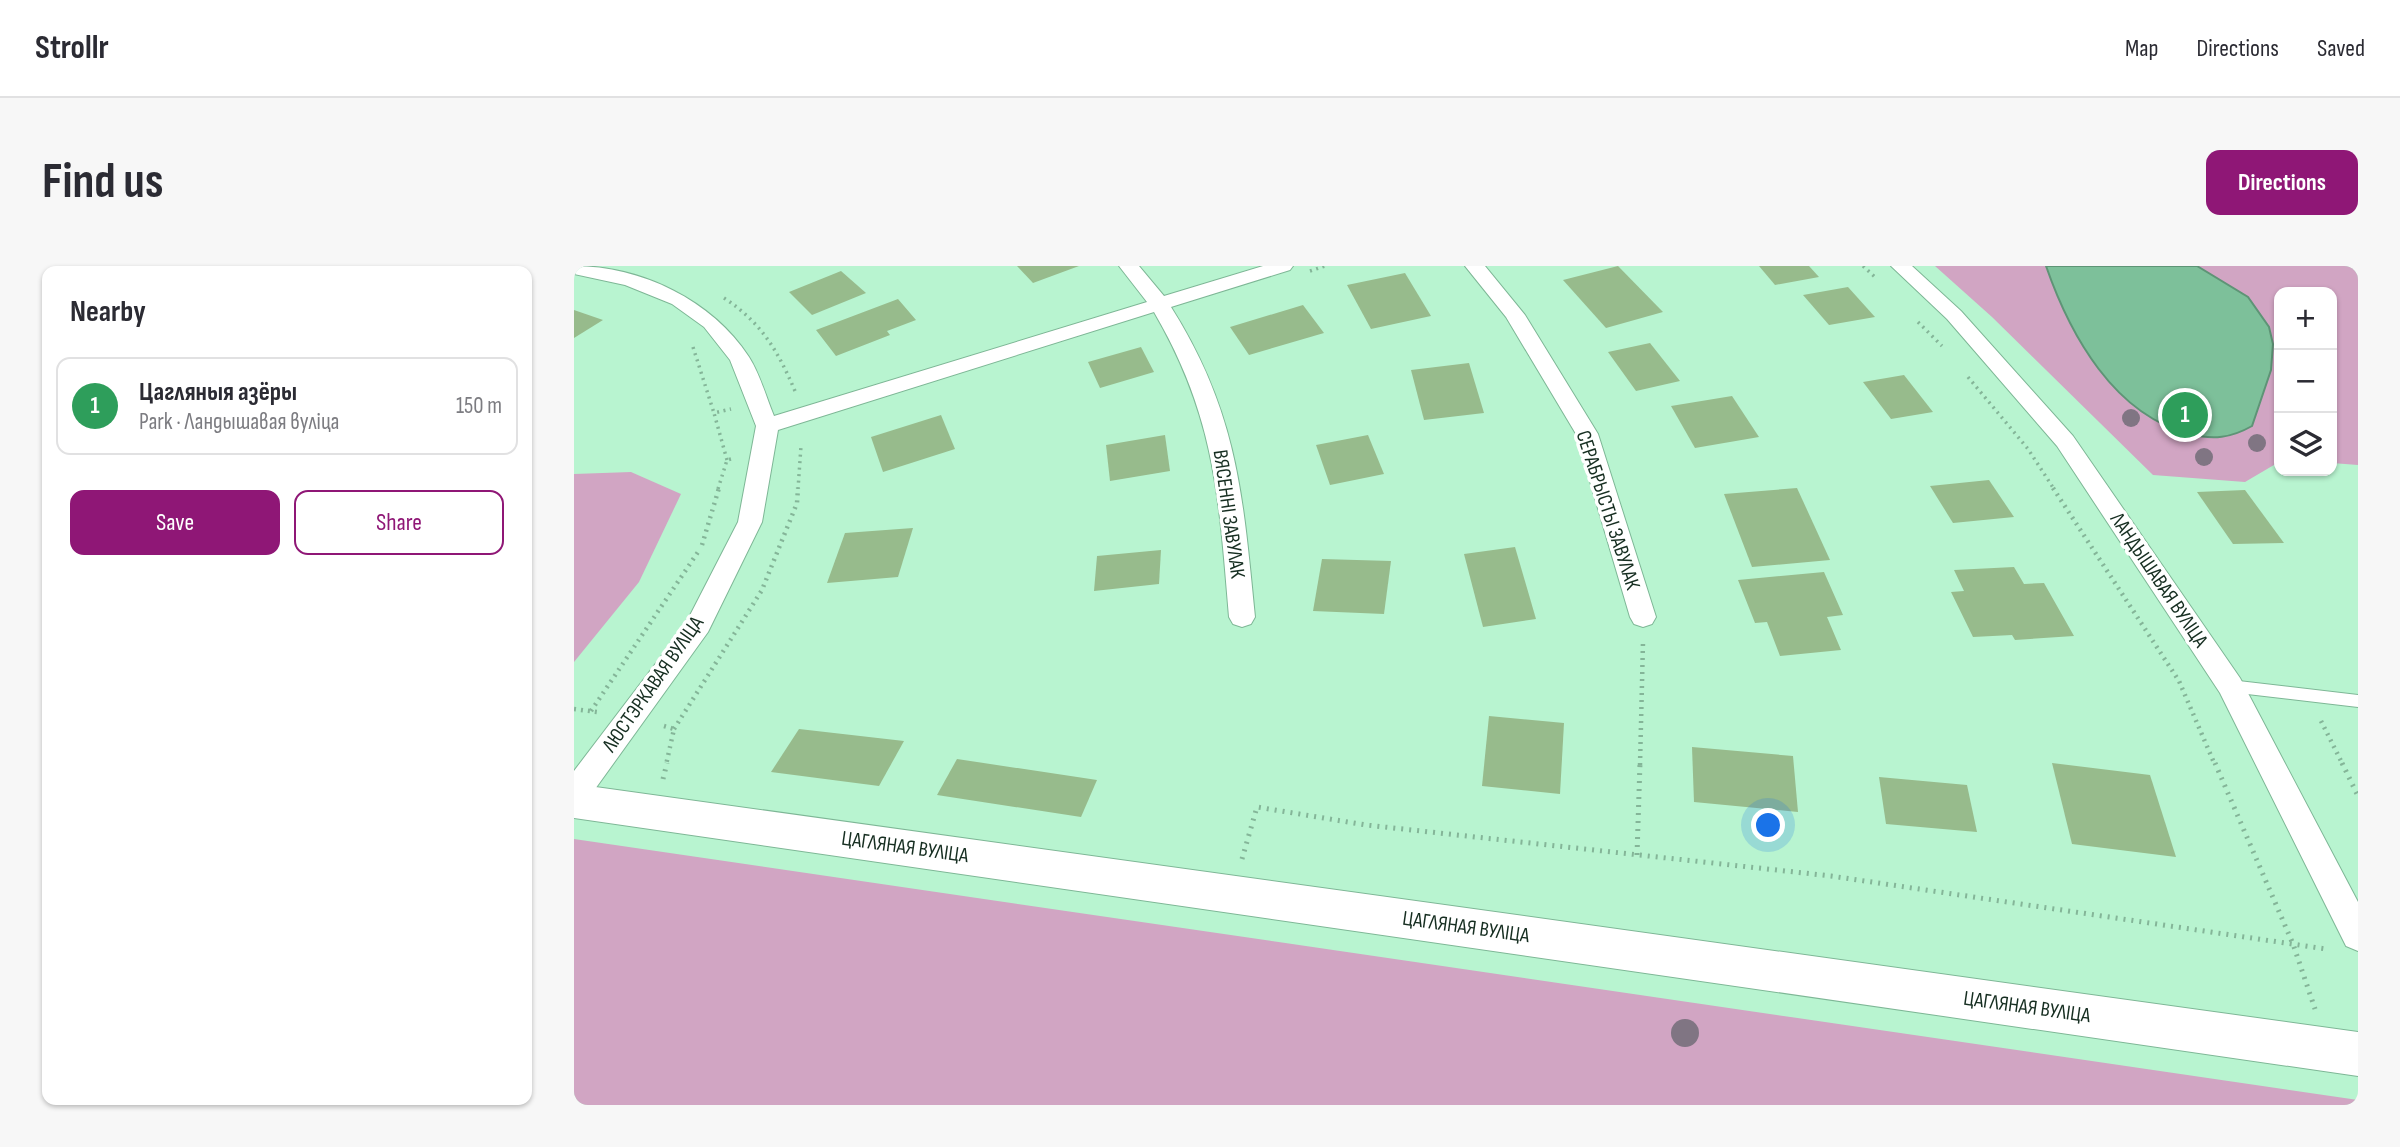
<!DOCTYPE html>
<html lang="en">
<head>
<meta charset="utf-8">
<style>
	:root { --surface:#fff; --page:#f7f7f7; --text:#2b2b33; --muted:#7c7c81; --line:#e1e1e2; --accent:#8f1776 }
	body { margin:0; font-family:"Sofia Sans Condensed",sans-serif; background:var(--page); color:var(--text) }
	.controls { position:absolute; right:21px; top:21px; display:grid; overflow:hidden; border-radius:14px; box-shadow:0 2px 5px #0004 }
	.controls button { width:63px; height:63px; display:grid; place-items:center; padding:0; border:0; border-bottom:2px solid var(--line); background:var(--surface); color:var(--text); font:35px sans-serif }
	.you { position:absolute; left:1195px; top:560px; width:24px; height:24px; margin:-18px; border:5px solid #fff; border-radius:50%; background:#1a73e8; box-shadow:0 0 0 10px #1a73e833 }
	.badge { display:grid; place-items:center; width:46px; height:46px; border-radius:50%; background:var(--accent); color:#fff; font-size:23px; font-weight:700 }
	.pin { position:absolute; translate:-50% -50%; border:4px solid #fff; box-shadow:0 2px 7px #0006 }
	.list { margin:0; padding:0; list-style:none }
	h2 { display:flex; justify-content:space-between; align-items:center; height:91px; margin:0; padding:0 28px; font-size:30px }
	h2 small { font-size:23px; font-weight:400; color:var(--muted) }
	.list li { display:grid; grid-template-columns:46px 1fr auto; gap:21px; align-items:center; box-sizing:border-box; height:98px; margin:0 14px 14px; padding:0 14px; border:2px solid var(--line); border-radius:14px }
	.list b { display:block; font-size:26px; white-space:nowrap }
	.list p { margin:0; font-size:23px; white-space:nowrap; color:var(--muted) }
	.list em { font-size:23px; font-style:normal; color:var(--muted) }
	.actions { display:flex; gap:14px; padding:21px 28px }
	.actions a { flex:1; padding:16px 0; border:2px solid var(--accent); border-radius:14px; text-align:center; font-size:24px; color:var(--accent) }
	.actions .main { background:var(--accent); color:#fff }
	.icon { flex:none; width:38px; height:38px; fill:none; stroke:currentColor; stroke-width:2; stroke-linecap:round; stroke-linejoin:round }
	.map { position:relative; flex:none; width:1784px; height:839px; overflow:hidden; border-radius:14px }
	header { display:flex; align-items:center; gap:42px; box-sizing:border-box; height:98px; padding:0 35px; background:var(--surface); border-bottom:2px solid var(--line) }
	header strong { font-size:33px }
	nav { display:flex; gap:38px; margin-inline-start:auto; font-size:24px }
	.intro { display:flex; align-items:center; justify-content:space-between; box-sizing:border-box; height:168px; padding:0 42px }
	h1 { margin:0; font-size:49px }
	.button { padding:18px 32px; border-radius:14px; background:var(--accent); color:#fff; font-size:24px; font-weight:700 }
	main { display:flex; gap:42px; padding:0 42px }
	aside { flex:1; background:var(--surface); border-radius:14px; box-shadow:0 2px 5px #0004 }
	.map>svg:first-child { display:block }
</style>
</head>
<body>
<header>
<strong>Strollr</strong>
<nav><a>Map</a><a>Directions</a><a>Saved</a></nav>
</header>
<div class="intro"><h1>Find us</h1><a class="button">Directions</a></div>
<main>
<aside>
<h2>Nearby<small></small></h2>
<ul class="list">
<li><span class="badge" style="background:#2e9e5b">1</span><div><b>Цагляныя азёры</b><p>Park · Ландышавая вуліца</p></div><em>150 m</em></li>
</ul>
<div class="actions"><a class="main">Save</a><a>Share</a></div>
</aside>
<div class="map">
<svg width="1784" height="839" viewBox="0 0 1784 839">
	<rect width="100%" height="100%" fill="#b8f4d0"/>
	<!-- green -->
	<g fill="#d1a5c3">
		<polygon points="1361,0 1784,0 1784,199 1758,197 1758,26 1705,26 1705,196 1671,216 1579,209 1418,51"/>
		<polygon points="57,206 107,228 65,316 0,396 0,208"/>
		<polygon points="0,573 1784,834 1784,839 0,839"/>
	</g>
	<!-- water -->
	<path fill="#7dc09a" stroke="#5e9476" stroke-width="2" d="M 1472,0 L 1623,0 L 1674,31 L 1695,61 L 1699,78 L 1697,104 L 1678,160 C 1657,172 1639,174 1616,168 C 1540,149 1496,69 1472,0 Z"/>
	<!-- building -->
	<g fill="#97bb8c">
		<polygon points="443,0 505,0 459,17"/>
		<polygon points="1044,0 1089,46 1032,62 989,14"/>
		<polygon points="1185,0 1235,0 1245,11 1201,19"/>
		<polygon points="267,5 292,27 238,49 215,26"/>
		<polygon points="831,7 857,50 797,63 773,19"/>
		<polygon points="1274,21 1301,51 1255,59 1229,29"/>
		<polygon points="324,33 342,54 313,65 316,69 262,90 242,64"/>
		<polygon points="729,39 750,67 675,89 656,61"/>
		<polygon points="0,44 29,54 0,72"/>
		<polygon points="1076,77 1106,115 1062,125 1034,86"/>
		<polygon points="567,81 580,106 526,122 514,96"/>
		<polygon points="895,97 910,147 850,154 837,104"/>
		<polygon points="1330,109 1359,146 1317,153 1289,116"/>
		<polygon points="1158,130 1185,171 1121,182 1097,140"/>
		<polygon points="367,149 381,183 309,206 297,171"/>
		<polygon points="591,169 596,205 536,215 532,179"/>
		<polygon points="794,169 810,208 756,219 742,179"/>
		<polygon points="1415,214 1440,251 1379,257 1356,220"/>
		<polygon points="1223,222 1256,294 1178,301 1150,228"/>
		<polygon points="1671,224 1710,277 1659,278 1623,226"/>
		<polygon points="339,262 324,311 253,317 271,267"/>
		<polygon points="941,281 962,353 909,361 890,288"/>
		<polygon points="587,284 585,318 520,325 523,290"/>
		<polygon points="748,293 817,295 810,348 739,345"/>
		<polygon points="1440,301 1450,318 1470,317 1500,370 1441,374 1438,369 1399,371 1377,326 1390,325 1380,304"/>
		<polygon points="1250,306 1269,349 1253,351 1267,384 1206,390 1193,356 1181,357 1164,314"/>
		<polygon points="915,450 990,457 986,528 908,520"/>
		<polygon points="225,463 330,475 305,520 197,506"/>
		<polygon points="1118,481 1219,490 1224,546 1120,536"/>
		<polygon points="383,493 523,514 507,551 363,529"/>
		<polygon points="1478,497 1576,509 1602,591 1498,578"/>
		<polygon points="1305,511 1393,519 1403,566 1312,558"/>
	</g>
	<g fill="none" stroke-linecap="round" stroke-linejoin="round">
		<!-- service casing -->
		<g stroke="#7eb796" stroke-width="2">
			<polygon id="service" points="1656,414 1784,429 1784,441 1656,426 1651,424 1649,420 1651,416"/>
		</g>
		<!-- minor casing -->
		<g stroke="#7eb796" stroke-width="2">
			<g id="minor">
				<path d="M 0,0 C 67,0 138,34 175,91 C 186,108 192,131 200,150 L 573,36 L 545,0 L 565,0 L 590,30 L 689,0 L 719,0 L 716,4 L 597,41 C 664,147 669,231 681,351 L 677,358 L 668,361 L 659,358 L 655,351 C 645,234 642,152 580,46 L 204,164 L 188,256 L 134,366 L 11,537 L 0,541 L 0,505 L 111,359 L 164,256 L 182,160 L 156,94 L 130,61 L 98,38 L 51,19 L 0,8 Z"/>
				<polygon points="891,0 911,0 951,49 1024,168 1082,351 1078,358 1069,361 1060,358 1056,351 1002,168 932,51"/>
				<polygon points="1317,0 1338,0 1387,45 1499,170 1666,412 1784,636 1784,685 1772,680 1646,427 1483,180 1373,53"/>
			</g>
		</g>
		<!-- tertiary casing -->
		<g stroke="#7eb796" stroke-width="2">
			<polygon id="tertiary" points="0,518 1784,766 1784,810 0,552"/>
		</g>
		<!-- path-far2 -->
		<g stroke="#84b598" stroke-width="3.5" stroke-dasharray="2 4.5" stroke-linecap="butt">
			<polyline points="1289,0 1302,12"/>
			<polyline points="736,5 751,0"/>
			<path d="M 150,32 C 187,56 204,85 221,125"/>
			<polyline points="1344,56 1368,80"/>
			<polyline points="119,81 140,147"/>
			<polyline points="1394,111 1454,183 1480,223"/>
			<polyline points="153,194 140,147 157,143"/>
			<polyline points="144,223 153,194 157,193"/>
			<polyline points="224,223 227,180"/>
		</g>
		<!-- path-far1 -->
		<g stroke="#84b598" stroke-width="4.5" stroke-dasharray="2 5" stroke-linecap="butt">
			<polyline points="1479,222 1605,415 1641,499"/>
			<polyline points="128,279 145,222"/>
			<polyline points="0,443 23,446"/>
			<polyline points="17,445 124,286"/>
			<polyline points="1747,455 1769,499"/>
			<polyline points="90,460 100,463 92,499"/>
			<polyline points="100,463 188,324 223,237 224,222"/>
			<polyline points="1066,499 1069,376"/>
		</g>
		<!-- path -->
		<g stroke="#84b598" stroke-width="5" stroke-dasharray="2 6" stroke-linecap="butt">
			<polyline points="1641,497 1719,678 1741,743"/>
			<polyline points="1768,497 1784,530"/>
			<polyline points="89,513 93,497"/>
			<polyline points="1063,589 1066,497"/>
			<polyline points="668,593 683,541 792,559 1257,610 1752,683"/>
		</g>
		<!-- service -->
		<use href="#service" fill="#fff" fill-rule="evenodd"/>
		<!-- minor -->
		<use href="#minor" fill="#fff" fill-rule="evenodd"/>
		<!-- tertiary -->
		<use href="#tertiary" fill="#fff" fill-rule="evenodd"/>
	</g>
	<!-- trees -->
	<g fill="#807583">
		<circle cx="1557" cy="152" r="9"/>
		<circle cx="1683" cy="177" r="9"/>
		<circle cx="1630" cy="191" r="9"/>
		<circle cx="1111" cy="767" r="14"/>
	</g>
	<g text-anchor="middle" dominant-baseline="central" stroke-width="7" stroke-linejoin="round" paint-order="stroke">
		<!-- street labels -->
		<g font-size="21" fill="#162e21" stroke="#fff">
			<text transform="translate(1034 244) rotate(72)">СЕРАБРЫСТЫ ЗАВУЛАК</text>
			<text transform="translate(655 248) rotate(82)">ВЯСЕННІ ЗАВУЛАК</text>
			<text transform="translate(1585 314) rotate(56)">ЛАНДЫШАВАЯ ВУЛІЦА</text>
			<text transform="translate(79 418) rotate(-55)">ЛЮСТЭРКАВАЯ ВУЛІЦА</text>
			<text transform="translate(331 581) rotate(8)">ЦАГЛЯНАЯ ВУЛІЦА</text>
			<text transform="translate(892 661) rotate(8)">ЦАГЛЯНАЯ ВУЛІЦА</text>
			<text transform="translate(1453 741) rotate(8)">ЦАГЛЯНАЯ ВУЛІЦА</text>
		</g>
	</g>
</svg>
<div class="controls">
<button>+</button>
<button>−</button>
<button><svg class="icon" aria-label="layers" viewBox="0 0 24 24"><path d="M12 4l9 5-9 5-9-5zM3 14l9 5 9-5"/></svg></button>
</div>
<div class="you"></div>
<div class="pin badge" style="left:1611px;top:149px;background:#2e9e5b">1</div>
</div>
</main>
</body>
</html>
